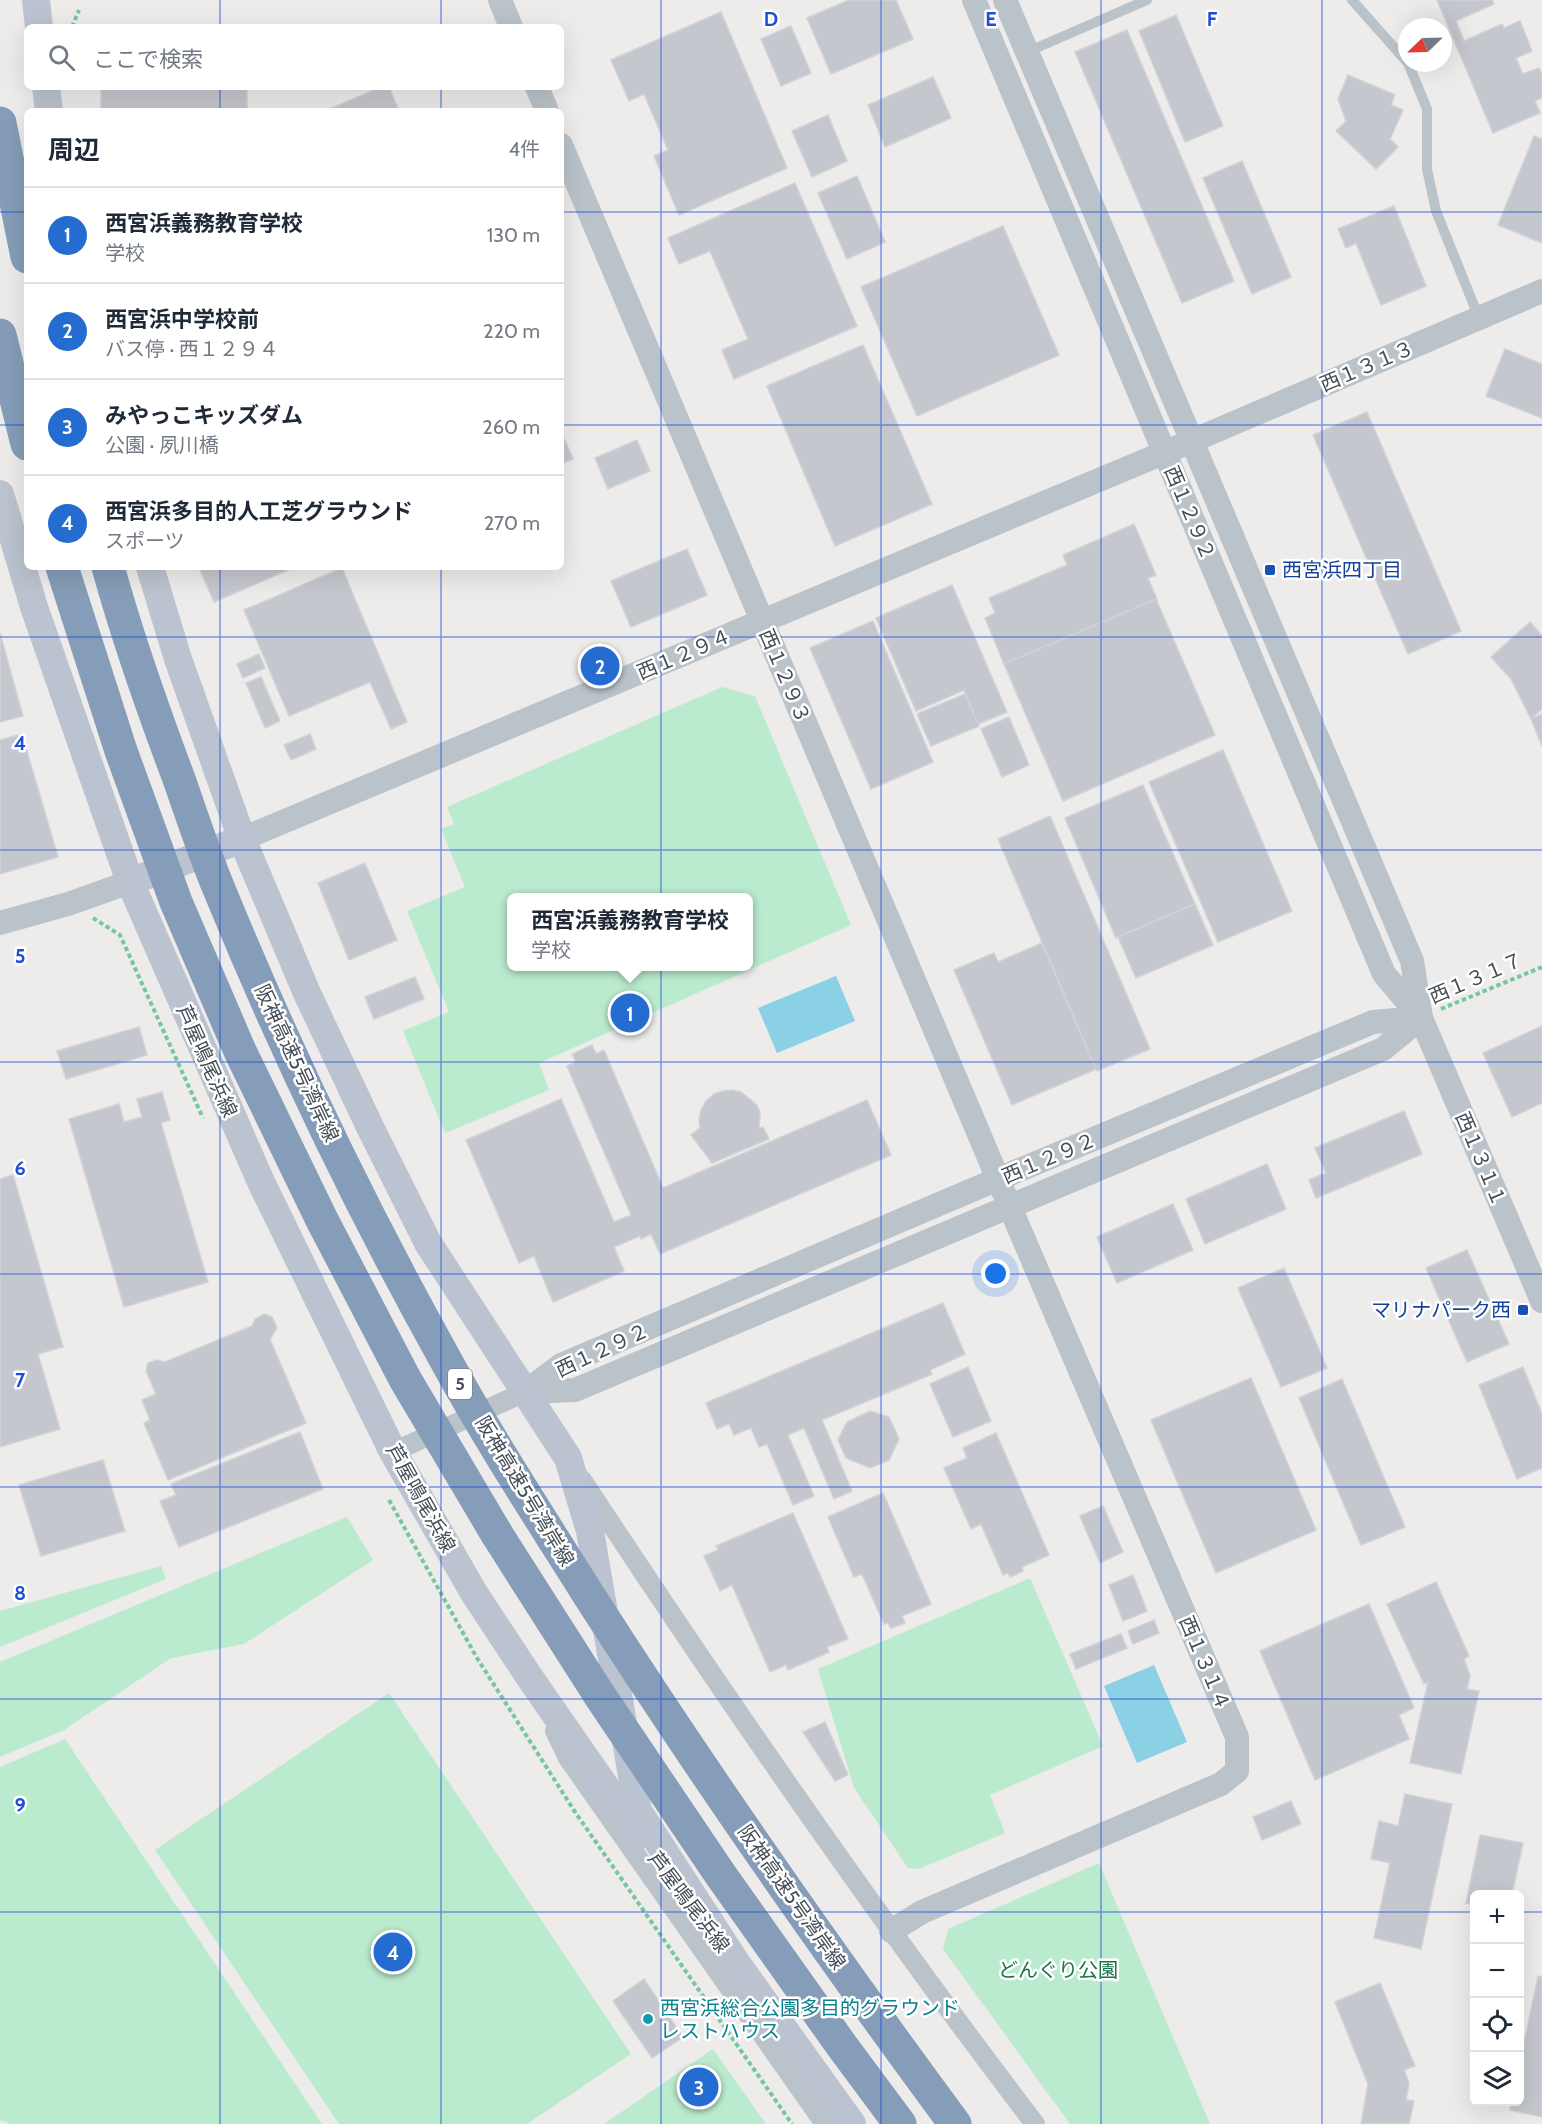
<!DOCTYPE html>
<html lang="ja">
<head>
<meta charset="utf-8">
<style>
	:root { --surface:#fff; --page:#f2f2f3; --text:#1f2937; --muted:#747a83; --line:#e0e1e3; --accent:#246cd0 }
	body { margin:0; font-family:Cabin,"Noto Sans JP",sans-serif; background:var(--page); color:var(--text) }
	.controls { position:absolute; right:18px; bottom:18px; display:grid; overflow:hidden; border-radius:9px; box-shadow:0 6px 24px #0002 }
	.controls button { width:54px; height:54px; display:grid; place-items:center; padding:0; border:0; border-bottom:2px solid var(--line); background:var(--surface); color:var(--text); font:30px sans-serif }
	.compass { position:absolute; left:1398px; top:18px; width:54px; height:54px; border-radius:50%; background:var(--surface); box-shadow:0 6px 24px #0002; rotate:247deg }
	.you { position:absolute; left:996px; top:1274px; width:21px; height:21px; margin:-15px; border:4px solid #fff; border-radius:50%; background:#1a73e8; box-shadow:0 0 0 9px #1a73e833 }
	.badge { display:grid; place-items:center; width:39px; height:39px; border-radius:50%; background:var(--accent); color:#fff; font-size:20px; font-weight:700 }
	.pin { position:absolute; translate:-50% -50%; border:3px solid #fff; box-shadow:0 2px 6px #0006 }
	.popup { position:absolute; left:507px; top:893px; width:246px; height:78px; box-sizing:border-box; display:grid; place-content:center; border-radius:9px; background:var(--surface); filter:drop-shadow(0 2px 4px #0005); font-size:20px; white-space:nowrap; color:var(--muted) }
	.popup b { font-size:22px; color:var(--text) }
	.popup::after { content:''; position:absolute; left:50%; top:100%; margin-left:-12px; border:12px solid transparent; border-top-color:var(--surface) }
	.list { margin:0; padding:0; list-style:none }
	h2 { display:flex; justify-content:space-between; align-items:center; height:78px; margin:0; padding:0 24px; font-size:26px }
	h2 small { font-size:20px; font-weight:400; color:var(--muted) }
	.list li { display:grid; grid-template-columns:39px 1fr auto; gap:18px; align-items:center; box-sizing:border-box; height:96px; padding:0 24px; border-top:2px solid var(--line) }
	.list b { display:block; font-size:22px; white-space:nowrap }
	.list p { margin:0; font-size:20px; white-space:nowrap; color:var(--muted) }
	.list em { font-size:20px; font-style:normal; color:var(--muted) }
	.icon { flex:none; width:33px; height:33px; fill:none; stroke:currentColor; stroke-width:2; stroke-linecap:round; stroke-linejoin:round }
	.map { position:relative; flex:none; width:1542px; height:2124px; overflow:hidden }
	.search { position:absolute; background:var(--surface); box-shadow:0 6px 24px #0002; left:24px; top:24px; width:540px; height:66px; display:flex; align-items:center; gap:15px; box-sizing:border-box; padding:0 21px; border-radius:9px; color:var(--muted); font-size:22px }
	.panel { position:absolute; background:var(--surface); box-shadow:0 6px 24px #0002; left:24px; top:108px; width:540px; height:462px; border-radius:9px }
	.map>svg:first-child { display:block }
</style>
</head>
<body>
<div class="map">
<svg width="1542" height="2124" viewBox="0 0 1542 2124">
	<rect width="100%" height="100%" fill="#eeebeb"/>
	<!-- green -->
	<g fill="#bbebce" fill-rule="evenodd">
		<path d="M 722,687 L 755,696 L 851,925 L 539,1063 L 549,1090 L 445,1133 L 403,1031 L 449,1012 L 407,911 L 465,887 L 441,829 L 454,824 L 447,807 ZM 512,898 L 748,898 L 748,966 L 512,966 Z"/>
		<polygon points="347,1517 373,1560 244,1644 171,1658 64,1730 0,1757 0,1662"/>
		<polygon points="161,1566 166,1579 0,1647 0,1611"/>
		<polygon points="1030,1578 1103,1746 990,1795 1005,1833 919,1869 908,1868 854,1788 818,1669"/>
		<polygon points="389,1693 631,2054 527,2124 339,2124 155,1850"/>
		<polygon points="65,1739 322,2124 10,2124 0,2120 0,1767"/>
		<polygon points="1099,1863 1210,2124 1070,2124 943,1949 948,1929"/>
		<polygon points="713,2049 766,2124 604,2124"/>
	</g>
	<!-- water -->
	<g fill="#8ad1e5">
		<polygon points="836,976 855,1021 777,1053 758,1008"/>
		<polygon points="1154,1665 1187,1742 1137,1763 1104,1686"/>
	</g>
	<!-- building -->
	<g fill="#c5c7ce" stroke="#d0d2d7" stroke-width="1.5">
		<polygon points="849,0 896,0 913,39 831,74 807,18"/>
		<polygon points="1437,0 1492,0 1494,4 1456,21 1464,41 1502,24 1504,28 1520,21 1532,51 1516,58 1523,74 1539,68 1542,75 1542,98 1535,101 1540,113 1493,133"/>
		<polygon points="721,12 787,168 679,215 654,156 668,150 644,94 629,101 611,60"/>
		<polygon points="1176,15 1223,126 1185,142 1139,31"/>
		<polygon points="791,26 811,73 781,86 761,39"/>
		<polygon points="1127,30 1234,281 1182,303 1075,52"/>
		<polygon points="1348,75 1395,95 1391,105 1403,110 1390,139 1398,147 1376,169 1336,131 1346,121 1338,99"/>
		<polygon points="933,77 951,118 885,147 868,105"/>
		<polygon points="101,87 247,87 247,110 101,111"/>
		<polygon points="381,87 389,87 399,111 325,111"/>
		<polygon points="828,115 847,161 812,177 792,131"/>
		<polygon points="1534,136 1542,139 1542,243 1498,225"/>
		<polygon points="1242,161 1291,277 1252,294 1203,178"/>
		<polygon points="857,176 885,242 847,259 818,193"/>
		<polygon points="795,183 857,326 734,379 722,350 748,339 710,251 679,264 668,238"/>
		<polygon points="1394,206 1426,286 1381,305 1356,243 1346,248 1338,229"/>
		<polygon points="1003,226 1059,355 917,416 861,287"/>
		<polygon points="863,345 932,504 835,546 767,386"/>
		<polygon points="1505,349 1542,364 1542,418 1486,396"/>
		<polygon points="1367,412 1461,631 1408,654 1313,435"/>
		<polygon points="561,431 573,459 561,464"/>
		<polygon points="637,440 650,471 608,489 595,458"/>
		<polygon points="1134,524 1156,575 1148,578 1157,599 1004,664 985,618 995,613 989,598 1067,565 1063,555"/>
		<polygon points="687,549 707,595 631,627 611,581"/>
		<polygon points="199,567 295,567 214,602"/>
		<polygon points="342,568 407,722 391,729 370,682 289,716 244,610"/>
		<polygon points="952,585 1007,712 978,724 964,690 916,711 876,618"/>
		<polygon points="1156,599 1215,735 1063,801 1004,664"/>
		<polygon points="873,621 933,762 871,789 810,648"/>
		<polygon points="1530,622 1542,636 1542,709 1531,719 1511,679 1491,657"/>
		<polygon points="0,633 23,716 0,722"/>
		<polygon points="259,654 265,668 243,678 237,664"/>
		<polygon points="261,677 280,721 265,728 246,683"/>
		<polygon points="965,694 979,726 931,746 917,714"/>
		<polygon points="1542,714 1542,746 1531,719"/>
		<polygon points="1009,717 1029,765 1002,777 981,729"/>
		<polygon points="22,734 58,857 0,874 0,740"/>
		<polygon points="310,734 316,749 291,760 284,745"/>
		<polygon points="1223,750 1292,911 1218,942 1149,782"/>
		<polygon points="1143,785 1195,904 1116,938 1065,818"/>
		<polygon points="1050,816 1150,1049 1097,1071 998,839"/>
		<polygon points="365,863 397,940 349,960 318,883"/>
		<polygon points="1195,904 1213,945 1136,978 1118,937"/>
		<polygon points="1042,943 1096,1069 1012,1105 954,970 994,953 998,962"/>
		<polygon points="415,977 424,999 374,1019 365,997"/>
		<polygon points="1542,1026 1542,1103 1512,1117 1483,1053"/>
		<polygon points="139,1027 147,1055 66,1079 57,1051"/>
		<polygon points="592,1045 596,1054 604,1050 663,1188 867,1100 891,1155 660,1254 651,1234 641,1239 640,1236 614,1247 624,1271 553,1302 534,1256 519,1263 466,1140 561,1099 614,1222 631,1215 567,1066 576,1062 572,1054"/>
		<polygon points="732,1090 741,1092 756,1104 760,1112 759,1128 763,1127 769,1139 712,1163 691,1135 700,1128 699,1119 701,1110 706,1101 714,1094 723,1091"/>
		<polygon points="162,1092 170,1120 161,1123 208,1282 124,1307 69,1119 119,1104 124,1122 142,1117 137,1099"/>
		<polygon points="1404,1111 1422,1154 1316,1198 1309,1180 1326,1173 1315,1148"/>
		<polygon points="1267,1164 1286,1209 1205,1244 1186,1199"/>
		<polygon points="13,1175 63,1347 38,1354 60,1429 0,1447 0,1179"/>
		<polygon points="1173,1204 1193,1250 1117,1283 1097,1237"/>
		<polygon points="1467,1250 1509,1344 1467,1362 1426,1268"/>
		<polygon points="1284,1268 1327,1368 1281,1387 1238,1288"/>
		<polygon points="943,1303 965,1354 930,1370 932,1374 822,1420 852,1491 834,1499 804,1428 788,1435 814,1496 793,1505 767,1444 759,1447 751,1428 734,1435 729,1424 717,1429 706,1403"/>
		<polygon points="264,1314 272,1317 277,1328 270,1339 306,1423 168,1480 144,1423 150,1420 142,1400 156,1394 146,1371 148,1363 157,1360 165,1362 252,1326 255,1319"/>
		<polygon points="968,1367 991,1421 953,1437 930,1384"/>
		<polygon points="1523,1367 1542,1414 1542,1468 1517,1479 1479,1385"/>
		<polygon points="1251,1378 1316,1530 1216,1573 1151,1420"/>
		<polygon points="1342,1379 1405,1527 1361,1545 1299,1398"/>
		<polygon points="870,1411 889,1417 899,1439 889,1460 870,1468 846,1458 838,1440 847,1422"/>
		<polygon points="300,1432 323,1489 179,1547 160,1501 176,1495 171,1484"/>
		<polygon points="996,1433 1049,1555 1022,1567 1023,1571 1010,1577 1008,1573 1003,1575 981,1524 971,1529 944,1468 967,1458 963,1448"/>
		<polygon points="103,1460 125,1531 41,1556 19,1485"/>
		<polygon points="883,1493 931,1604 902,1616 905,1623 891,1628 888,1623 884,1624 862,1574 854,1577 828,1517"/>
		<polygon points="1103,1506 1123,1552 1100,1563 1080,1516"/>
		<polygon points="793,1513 848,1639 827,1647 829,1652 788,1670 786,1665 770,1672 732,1585 720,1591 704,1556 718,1550 716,1546"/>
		<polygon points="1133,1575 1147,1611 1123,1621 1109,1585"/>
		<polygon points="1436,1582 1469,1656 1464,1659 1470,1676 1467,1689 1479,1691 1461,1774 1410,1763 1428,1682 1424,1684 1387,1604"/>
		<polygon points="1369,1604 1414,1708 1399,1715 1409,1739 1315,1780 1260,1651"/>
		<polygon points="1154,1620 1159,1633 1133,1644 1128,1631"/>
		<polygon points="1121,1634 1127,1648 1076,1669 1070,1654"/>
		<polygon points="825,1722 848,1775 835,1781 803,1732"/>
		<polygon points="1405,1794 1452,1804 1421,1949 1374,1938 1390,1863 1371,1859 1379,1821 1398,1826"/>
		<polygon points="1291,1801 1301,1824 1262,1840 1253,1817"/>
		<polygon points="1480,1835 1523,1843 1512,1894 1474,1894 1474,1905 1466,1903"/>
		<polygon points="1538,1976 1542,1977 1542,2117 1510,2110 1511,2102 1520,2102 1520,2063"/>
		<polygon points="644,1979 683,2037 652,2058 613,2001"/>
		<polygon points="1380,1983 1415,2066 1404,2070 1409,2083 1406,2100 1414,2101 1409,2124 1361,2124 1368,2084 1335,2002"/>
	</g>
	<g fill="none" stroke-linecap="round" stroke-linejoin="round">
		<!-- path -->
		<g stroke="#76c6a0" stroke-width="4" stroke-dasharray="4.5 3" stroke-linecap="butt">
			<polyline points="72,27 79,10"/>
			<polyline points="93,918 120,935 203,1118"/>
			<polyline points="1441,1009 1542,967"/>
			<polyline points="389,1500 477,1658 575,1812 792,2124"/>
		</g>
		<!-- service -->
		<g stroke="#bac3ca" stroke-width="10">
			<polyline points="1352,0 1407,62"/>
			<polyline points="1027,52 1147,0"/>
			<polyline points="1408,63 1427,109 1427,169 1436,211 1479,318"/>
		</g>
		<!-- minor -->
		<g stroke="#bac3ca" stroke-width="20">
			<polyline points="393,1452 525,1392"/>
			<path d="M 582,1480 C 726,1699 876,1916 1035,2124"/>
			<polyline points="555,1731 568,1758 825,2124"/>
		</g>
		<!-- tertiary -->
		<g stroke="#bac3ca" stroke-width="24">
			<polyline points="500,0 511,27"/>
			<polyline points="974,0 1384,974 1421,1018"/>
			<polyline points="1005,0 1412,961 1421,1018 1542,1301"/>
			<polyline points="537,87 547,111"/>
			<polyline points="561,145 998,1179 1237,1737 1237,1771 1221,1784 922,1912 891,1931"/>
			<polyline points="242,839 1192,441 1542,291"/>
			<polyline points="0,923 68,904 130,882"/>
			<polyline points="525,1392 575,1390 1383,1049 1421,1018"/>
			<polyline points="525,1392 561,1365 998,1179 1373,1022 1421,1018"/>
		</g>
		<!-- secondary -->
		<g stroke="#bac3cf" stroke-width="28">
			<polyline points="36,0 39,27"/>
			<polyline points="46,87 49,111"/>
			<polyline points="0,494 34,607 130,882 261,1182 393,1452 474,1593 530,1678 639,1835"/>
			<polyline points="150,567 178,659 242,839 306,991 370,1127 428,1243 568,1458 590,1531 638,1811 738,1965 852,2124"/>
			<polyline points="143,877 242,839"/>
		</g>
		<!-- motorway -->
		<g stroke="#859db8" stroke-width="33">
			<polyline points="0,123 27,257"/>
			<polyline points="0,335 27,444"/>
			<polyline points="62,567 121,751 176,902 240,1051 322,1220 405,1379 498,1536 600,1696 720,1874 842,2046 900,2124"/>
			<path d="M 108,567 C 128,639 153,710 179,779 C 192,816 204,853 219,889 C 284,1048 360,1206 444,1357 C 488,1438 539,1516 588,1594 C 704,1775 827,1951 955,2124"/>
		</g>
	</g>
	<!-- grid -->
	<path fill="none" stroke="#1d4ed8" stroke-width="1.5" stroke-opacity="0.55" d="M 220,0 L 220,27M 441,0 L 441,27M 661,0 L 661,2124M 881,0 L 881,2124M 1101,0 L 1101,2124M 1322,0 L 1322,2124M 220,87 L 220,111M 441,87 L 441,111M 0,212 L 27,212M 561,212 L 1542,212M 0,425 L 27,425M 561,425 L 1542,425M 220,567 L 220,2124M 441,567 L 441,2124M 0,637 L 1542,637M 0,850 L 1542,850M 0,1062 L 1542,1062M 0,1274 L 1542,1274M 0,1487 L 1542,1487M 0,1699 L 1542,1699M 0,1912 L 1474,1912M 1520,1912 L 1542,1912"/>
	<!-- markers -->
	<g fill="#1a4fb4" stroke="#fff" stroke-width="2">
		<rect x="1264" y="564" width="12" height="12" rx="3"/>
		<rect x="1517" y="1304" width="12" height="12" rx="3"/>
	</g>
	<circle fill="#0f9aa8" stroke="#fff" stroke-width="2" cx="648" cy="2019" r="6"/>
	<g text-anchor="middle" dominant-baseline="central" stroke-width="5" stroke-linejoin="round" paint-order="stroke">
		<!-- shield labels -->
		<rect fill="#fff" stroke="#7d8389" stroke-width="1.5" x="448" y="1369" width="24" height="30" rx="4.5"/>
		<g font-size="18" font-weight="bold" fill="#454e57">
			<text x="460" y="1384">5</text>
		</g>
		<!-- street labels -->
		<g font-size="20" fill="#454e57" stroke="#fff">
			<text transform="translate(1367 366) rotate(-23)">西１３１３</text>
			<text transform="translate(1190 513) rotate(67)">西１２９２</text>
			<text transform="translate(684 654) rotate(-23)">西１２９４</text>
			<text transform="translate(785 676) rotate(67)">西１２９３</text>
			<text transform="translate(1476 978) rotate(-23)">西１３１７</text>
			<text transform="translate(207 1061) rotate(66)">芦屋鳴尾浜線</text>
			<text transform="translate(297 1063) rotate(65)">阪神高速5号湾岸線</text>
			<text transform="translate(1049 1158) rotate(-23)">西１２９２</text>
			<text transform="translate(1481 1159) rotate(67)">西１３１１</text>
			<text transform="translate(602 1350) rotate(-25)">西１２９２</text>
			<text transform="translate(525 1491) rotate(59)">阪神高速5号湾岸線</text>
			<text transform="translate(421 1498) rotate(61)">芦屋鳴尾浜線</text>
			<text transform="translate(1205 1663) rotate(67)">西１３１４</text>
			<text transform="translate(792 1897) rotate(55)">阪神高速5号湾岸線</text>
			<text transform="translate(689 1902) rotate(53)">芦屋鳴尾浜線</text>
		</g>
		<!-- transit labels -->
		<g font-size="20" fill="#164399" stroke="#fff" text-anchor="start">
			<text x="1282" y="570">西宮浜四丁目</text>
			<text x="1511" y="1310" text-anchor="end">マリナパーク西</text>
		</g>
		<!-- park labels -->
		<g font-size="20" fill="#1c7349" stroke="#fff">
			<text x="1058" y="1970">どんぐり公園</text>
		</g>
		<!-- culture labels -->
		<g font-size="20" fill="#0d838f" stroke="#fff" text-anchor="start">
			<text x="660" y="2008">西宮浜総合公園多目的グラウンド<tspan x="660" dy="23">レストハウス</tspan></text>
		</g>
	</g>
	<g font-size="20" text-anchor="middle" font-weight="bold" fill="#1d4ed8" stroke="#fff" stroke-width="5" stroke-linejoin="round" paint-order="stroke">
		<text x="771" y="26">D</text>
		<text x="991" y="26">E</text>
		<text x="1212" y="26">F</text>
		<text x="20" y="750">4</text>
		<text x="20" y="963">5</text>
		<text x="20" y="1175">6</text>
		<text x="20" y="1387">7</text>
		<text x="20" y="1600">8</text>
		<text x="20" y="1812">9</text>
	</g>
</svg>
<div class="controls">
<button>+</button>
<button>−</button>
<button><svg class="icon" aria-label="locate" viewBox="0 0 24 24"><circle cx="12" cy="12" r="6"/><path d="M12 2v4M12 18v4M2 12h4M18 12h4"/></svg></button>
<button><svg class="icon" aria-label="layers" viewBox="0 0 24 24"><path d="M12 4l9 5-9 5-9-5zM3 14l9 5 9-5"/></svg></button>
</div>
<svg class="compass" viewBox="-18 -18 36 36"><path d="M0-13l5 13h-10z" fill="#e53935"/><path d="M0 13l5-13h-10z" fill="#747a83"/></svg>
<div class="you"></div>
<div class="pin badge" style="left:630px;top:1013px">1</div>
<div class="popup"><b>西宮浜義務教育学校</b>学校</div>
<div class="pin badge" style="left:600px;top:666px">2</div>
<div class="pin badge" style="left:699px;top:2087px">3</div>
<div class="pin badge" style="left:393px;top:1952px">4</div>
<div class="search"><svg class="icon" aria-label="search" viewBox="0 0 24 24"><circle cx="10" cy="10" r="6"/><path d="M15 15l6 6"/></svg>ここで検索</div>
<section class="panel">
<h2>周辺<small>4件</small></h2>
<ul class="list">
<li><span class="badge">1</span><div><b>西宮浜義務教育学校</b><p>学校</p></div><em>130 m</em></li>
<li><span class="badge">2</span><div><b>西宮浜中学校前</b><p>バス停 · 西１２９４</p></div><em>220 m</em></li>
<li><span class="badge">3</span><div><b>みやっこキッズダム</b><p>公園 · 夙川橋</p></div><em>260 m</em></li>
<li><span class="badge">4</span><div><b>西宮浜多目的人工芝グラウンド</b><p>スポーツ</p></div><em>270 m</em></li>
</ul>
</section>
</div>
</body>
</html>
